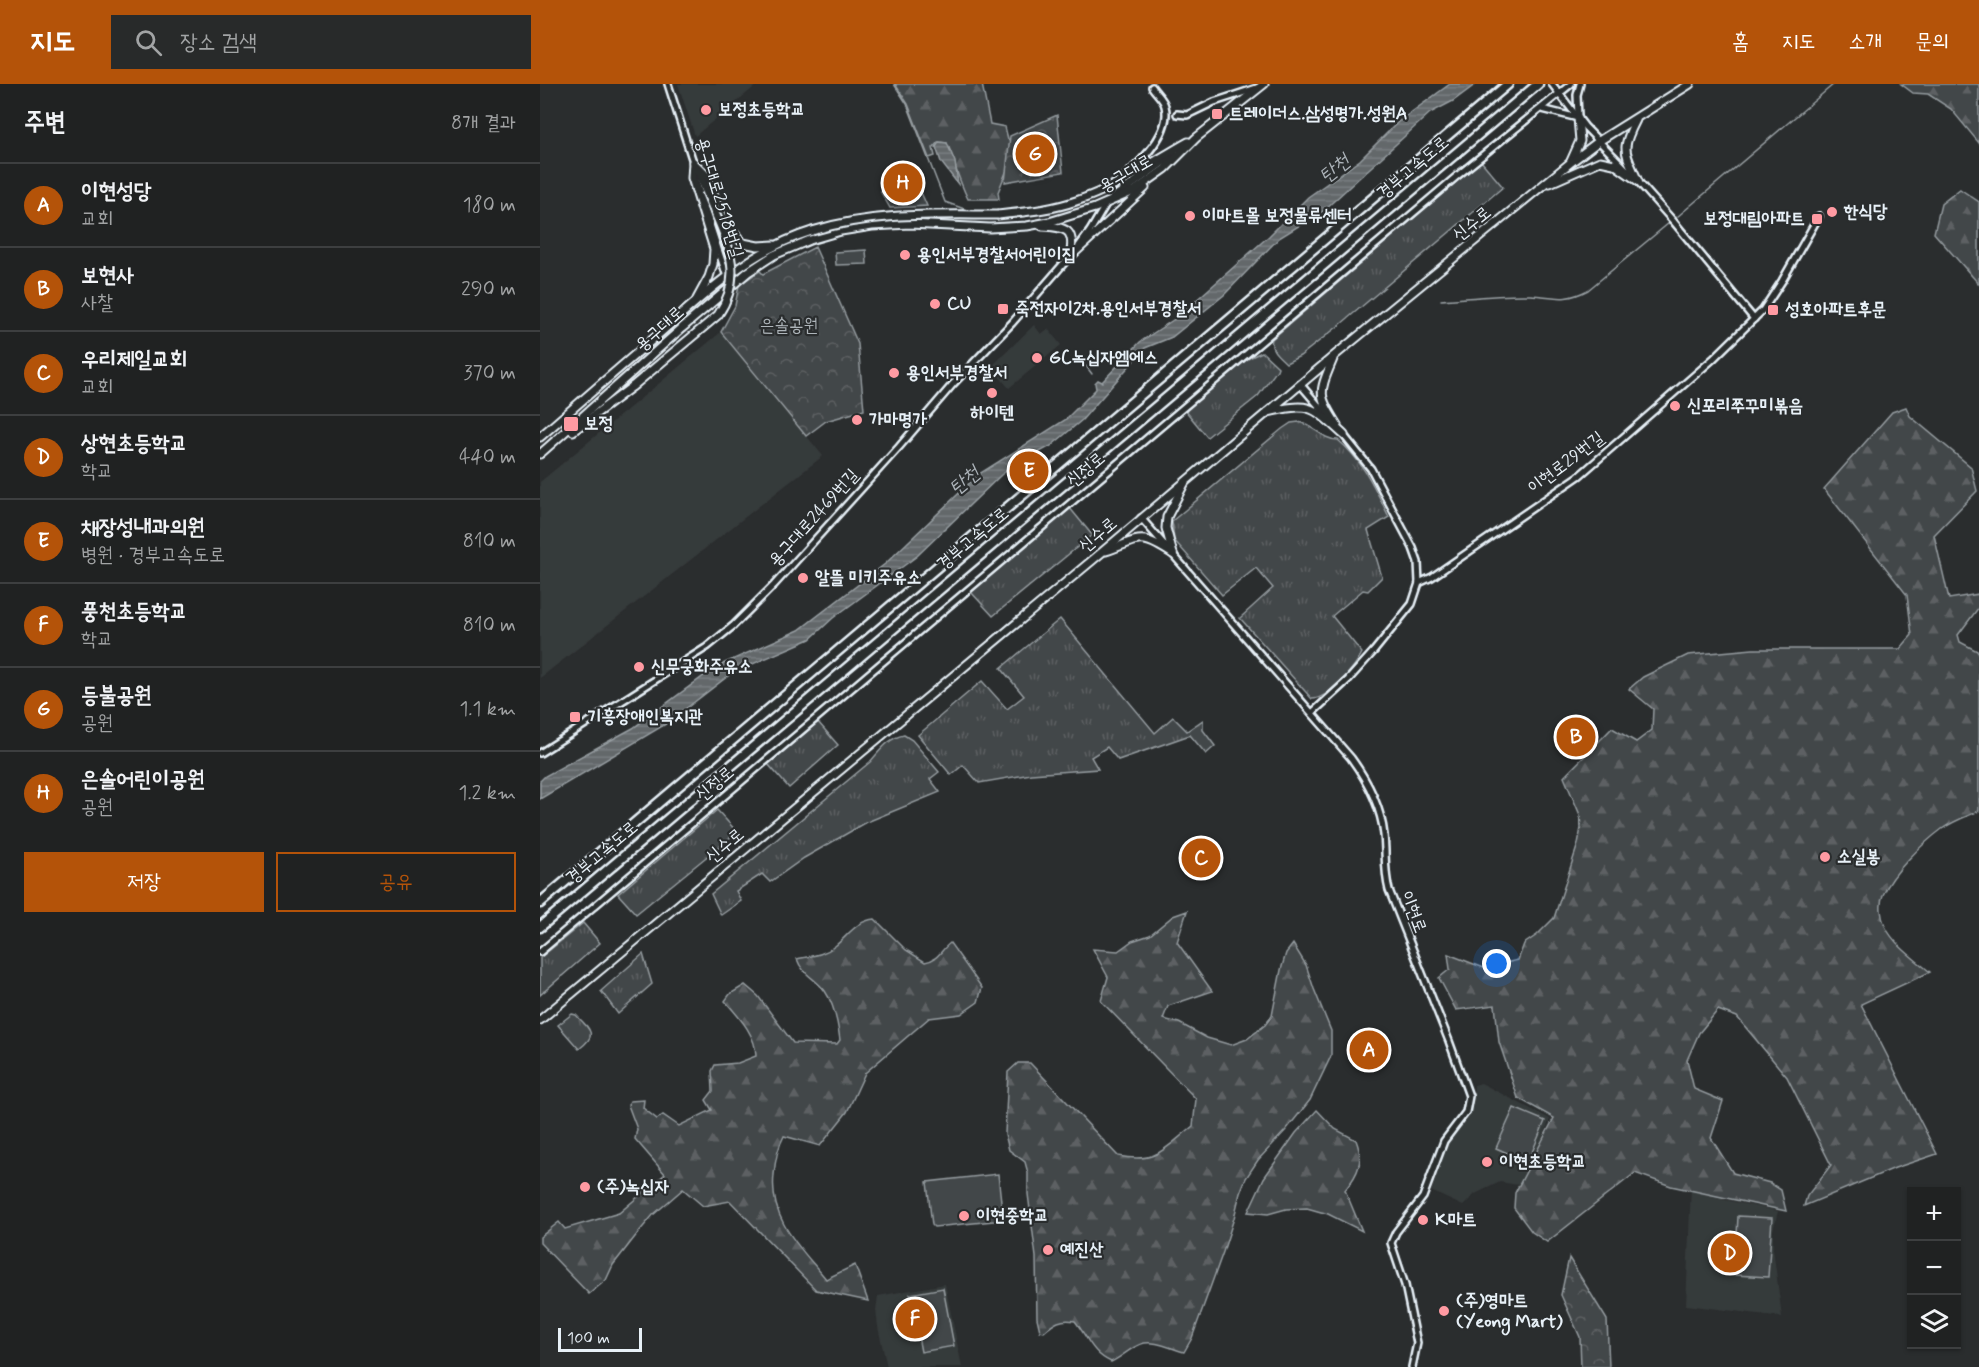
<!DOCTYPE html>
<html lang="ko">
<head>
<meta charset="utf-8">
<style>
	:root { --surface:#202222; --page:#282a2a; --text:#f1f3f6; --muted:#a2a4a5; --line:#3d3f40; --accent:#b45309 }
	body { margin:0; font-family:Mynerve,"Poor Story",sans-serif; background:var(--page); color:var(--text) }
	.controls { position:absolute; right:18px; bottom:18px; display:grid; overflow:hidden; border-radius:0px; box-shadow:0 2px 4px #0004 }
	.controls button { width:54px; height:54px; display:grid; place-items:center; padding:0; border:0; border-bottom:2px solid var(--line); background:var(--surface); color:var(--text); font:30px sans-serif }
	.scale { position:absolute; left:18px; bottom:15px; width:84px; box-sizing:border-box; padding-left:6px; border:3px solid #e8f1f8; border-top:0; font-size:16px; line-height:21px; white-space:nowrap; color:#e8f1f8; -webkit-text-stroke:4px #2a2d2e; paint-order:stroke }
	.you { position:absolute; left:957px; top:880px; width:21px; height:21px; margin:-15px; border:4px solid #fff; border-radius:50%; background:#1a73e8; box-shadow:0 0 0 9px #1a73e833 }
	.badge { display:grid; place-items:center; width:39px; height:39px; border-radius:50%; background:var(--accent); color:#fff; font-size:20px; font-weight:700 }
	.pin { position:absolute; translate:-50% -50%; border:3px solid #fff; box-shadow:0 2px 6px #0006 }
	.list { margin:0; padding:0; list-style:none }
	h2 { display:flex; justify-content:space-between; align-items:center; height:78px; margin:0; padding:0 24px; font-size:26px }
	h2 small { font-size:20px; font-weight:400; color:var(--muted) }
	.list li { display:grid; grid-template-columns:39px 1fr auto; gap:18px; align-items:center; box-sizing:border-box; height:84px; padding:0 24px; border-top:2px solid var(--line) }
	.list b { display:block; font-size:22px; white-space:nowrap }
	.list p { margin:0; font-size:20px; white-space:nowrap; color:var(--muted) }
	.list em { font-size:20px; font-style:normal; color:var(--muted) }
	.actions { display:flex; gap:12px; padding:18px 24px }
	.actions a { flex:1; padding:14px 0; border:2px solid var(--accent); border-radius:0px; text-align:center; font-size:21px; color:var(--accent) }
	.actions .main { background:var(--accent); color:#fff }
	.icon { flex:none; width:33px; height:33px; fill:none; stroke:currentColor; stroke-width:2; stroke-linecap:round; stroke-linejoin:round }
	.map { position:relative; flex:none; width:1439px; height:1283px; overflow:hidden }
	header { display:flex; align-items:center; gap:36px; box-sizing:border-box; height:84px; padding:0 30px; background:var(--accent); color:#fff }
	header strong { font-size:28px }
	nav { display:flex; gap:33px; margin-inline-start:auto; font-size:21px }
	.search { width:420px; height:54px; background:var(--page); display:flex; align-items:center; gap:15px; box-sizing:border-box; padding:0 21px; border-radius:0px; color:var(--muted); font-size:22px }
	main { display:flex }
	aside { flex:1; background:var(--surface) }
	.map>svg:first-child { display:block }
</style>
</head>
<body>
<header>
<strong>지도</strong>
<div class="search"><svg class="icon" aria-label="search" viewBox="0 0 24 24"><circle cx="10" cy="10" r="6"/><path d="M15 15l6 6"/></svg>장소 검색</div>
<nav><a>홈</a><a>지도</a><a>소개</a><a>문의</a></nav>
</header>
<main>
<aside>
<h2>주변<small>8개 결과</small></h2>
<ul class="list">
<li><span class="badge">A</span><div><b>이현성당</b><p>교회</p></div><em>180 m</em></li>
<li><span class="badge">B</span><div><b>보현사</b><p>사찰</p></div><em>290 m</em></li>
<li><span class="badge">C</span><div><b>우리제일교회</b><p>교회</p></div><em>370 m</em></li>
<li><span class="badge">D</span><div><b>상현초등학교</b><p>학교</p></div><em>440 m</em></li>
<li><span class="badge">E</span><div><b>채장성내과의원</b><p>병원 · 경부고속도로</p></div><em>810 m</em></li>
<li><span class="badge">F</span><div><b>풍천초등학교</b><p>학교</p></div><em>810 m</em></li>
<li><span class="badge">G</span><div><b>등불공원</b><p>공원</p></div><em>1.1 km</em></li>
<li><span class="badge">H</span><div><b>은솔어린이공원</b><p>공원</p></div><em>1.2 km</em></li>
</ul>
<div class="actions"><a class="main">저장</a><a>공유</a></div>
</aside>
<div class="map">
<svg width="1439" height="1283" viewBox="0 0 1439 1283">
	<defs>
		<pattern id="grass-tufts" width="24" height="20" patternUnits="userSpaceOnUse" patternTransform="scale(1.5)"><rect width="24" height="20" fill="#424648"/><path d="M3 7l-1-3M5 7V3M7 7l1-3M15 17l-1-3M17 17v-4M19 17l1-3" fill="none" stroke="#5d6163"/></pattern>
		<pattern id="forest-firs" width="22" height="20" patternUnits="userSpaceOnUse" patternTransform="scale(1.5)"><rect width="22" height="20" fill="#424648"/><path d="M5 1l3.5 6h-7zM16 11l3.5 6h-7z" fill="#5d6163"/></pattern>
		<pattern id="park-crowns" width="20" height="18" patternUnits="userSpaceOnUse" patternTransform="scale(1.5)"><rect width="20" height="18" fill="#424648"/><path d="M2 6a3 3 0 1 1 6 0M12 15a3 3 0 1 1 6 0" fill="none" stroke="#5d6163"/></pattern>
		<pattern id="water-rules" width="6" height="5" patternUnits="userSpaceOnUse" patternTransform="scale(1.5)"><rect width="6" height="5" fill="#63686b"/><path d="M0 2.5h6" fill="none" stroke="#797e81"/></pattern>
	</defs>
	<rect width="100%" height="100%" fill="#2a2d2e"/>
	<filter id="ink" filterUnits="userSpaceOnUse"><feTurbulence type="fractalNoise" baseFrequency=".0167" numOctaves="2"/><feDisplacementMap in="SourceGraphic" scale="12" xChannelSelector="R" yChannelSelector="G"/><feConvolveMatrix kernelMatrix="1 2 1 2 8 2 1 2 1" color-interpolation-filters="sRGB"/></filter>
	<g filter="url(#ink)">
		<!-- built -->
		<g fill="#363a3b">
			<polygon points="138,0 218,0 155,52"/>
			<polygon points="494,241 501,250 508,245 521,261 469,304 451,283"/>
			<polygon points="181,248 283,372 0,594 0,398"/>
			<polygon points="941,999 1010,1035 984,1102 960,1098 935,1110 923,1122 891,1107 908,1059 925,1038 933,1020 934,1001"/>
			<polygon points="1151,1102 1177,1114 1238,1127 1233,1147 1233,1164 1242,1233 1146,1221"/>
			<polygon points="405,1200 422,1283 347,1283 338,1243 336,1226 338,1212"/>
		</g>
		<!-- grass -->
		<g fill="url(#grass-tufts)" stroke="#959ca0" stroke-width="1.5">
			<path d="M 941,77 L 963,103 L 801,240 L 760,272 L 746,279 C 739,272 729,265 732,255 Z"/>
			<polygon points="722,268 738,283 737,286 718,312 667,353 645,326 709,274"/>
			<path d="M 759,338 C 774,342 783,356 798,356 C 823,377 835,404 849,433 L 828,446 L 842,493 L 828,507 L 823,506 L 792,532 L 822,569 C 815,583 789,615 772,615 L 700,534 L 733,504 L 716,484 L 682,511 L 634,456 L 632,437 L 742,345 L 751,339 Z"/>
			<polygon points="529,423 552,451 453,532 431,508"/>
			<polygon points="520,535 615,649 633,633 647,647 663,636 663,646 675,662 666,670 650,651 578,676 567,663 551,673 558,685 491,690 439,699 423,681 411,691 378,651 442,597 467,625 484,612 461,584"/>
			<polygon points="278,638 298,661 249,704 228,680"/>
			<path d="M 364,651 L 372,656 L 399,688 L 390,695 L 400,708 L 327,738 L 264,774 L 230,798 L 222,790 L 196,807 L 201,817 L 181,831 L 171,810 L 330,678 C 340,667 348,654 364,651 Z"/>
			<polygon points="177,726 197,748 96,830 78,810"/>
			<polygon points="43,839 60,859 0,911 0,874"/>
			<polygon points="103,870 112,900 78,930 61,907"/>
			<path d="M 32,930 L 36,931 C 51,946 58,951 39,965 L 18,941 Z"/>
		</g>
		<!-- forest -->
		<g fill="url(#forest-firs)" stroke="#959ca0" stroke-width="1.5">
			<path d="M 355,0 L 442,0 L 450,40 L 465,43 L 468,55 L 477,61 L 458,108 L 459,115 L 428,115 C 419,97 414,78 407,59 L 398,58 L 393,64 L 395,72 L 389,74 L 368,20 Z"/>
			<polygon points="1361,0 1439,0 1439,59 1411,25 1388,10 1373,9"/>
			<polygon points="1420,105 1439,118 1439,200 1394,149 1401,120"/>
			<path d="M 1366,323 L 1370,332 L 1431,383 L 1437,407 L 1394,451 L 1409,515 L 1439,510 L 1439,523 L 1418,551 L 1420,558 L 1439,568 L 1439,727 C 1427,732 1413,737 1402,745 C 1382,760 1353,788 1343,811 C 1339,820 1341,833 1345,842 C 1354,861 1375,875 1390,888 L 1321,920 L 1397,1070 L 1355,1084 L 1264,1122 L 1267,1112 L 1291,1081 L 1247,993 L 1197,933 L 1178,926 L 1159,949 L 1147,976 L 1154,1005 L 1183,1017 L 1171,1054 L 1193,1089 L 1230,1099 L 1241,1106 L 1246,1127 L 1131,1102 L 1095,1089 L 1007,1158 L 992,1148 L 974,1124 L 975,1109 L 1014,1034 L 978,1014 L 959,958 L 955,921 L 916,926 L 899,894 L 910,885 L 908,870 L 944,884 L 978,876 L 984,860 L 997,851 L 1014,834 L 1038,760 L 1041,744 L 1040,731 L 1024,693 L 1072,644 L 1096,658 L 1112,646 L 1113,625 L 1089,605 L 1103,593 L 1148,571 L 1213,565 L 1360,565 L 1372,551 L 1367,511 L 1284,405 L 1352,328 Z"/>
			<path d="M 647,827 L 637,858 L 672,907 L 628,922 L 623,935 L 639,939 L 667,954 L 691,961 L 707,955 L 725,941 L 732,932 L 741,886 L 746,869 L 753,860 L 766,881 L 774,905 L 791,947 L 791,972 L 770,1016 L 746,1046 L 718,1076 L 706,1094 L 700,1109 L 694,1134 L 683,1168 L 652,1254 L 644,1268 C 632,1265 613,1255 601,1260 C 590,1264 582,1273 571,1278 C 552,1270 547,1252 535,1237 C 521,1234 514,1239 504,1248 L 500,1247 L 497,1234 L 496,1173 L 488,1110 L 488,1089 L 485,1078 L 469,1066 L 465,1050 L 468,988 L 478,979 L 490,979 L 578,1072 C 617,1080 624,1065 653,1042 L 656,1015 L 561,917 L 568,893 L 553,865 L 578,867 L 592,857 L 610,851 L 633,832 Z"/>
			<path d="M 335,835 L 366,866 L 385,878 C 397,877 401,866 410,859 L 442,904 L 438,918 L 421,930 L 389,934 L 325,989 L 307,1028 L 280,1062 L 244,1052 C 237,1065 235,1077 234,1091 C 229,1136 260,1163 286,1195 L 315,1181 L 328,1217 L 276,1206 L 190,1117 L 163,1122 L 143,1105 L 113,1131 L 98,1149 L 73,1181 L 66,1196 L 49,1210 L 0,1159 L 0,1153 L 19,1138 L 25,1145 L 79,1129 L 125,1090 L 95,1055 L 97,1045 L 88,1021 L 90,1017 L 104,1016 L 103,1024 L 117,1035 L 123,1031 L 139,1042 L 172,1026 L 166,1016 L 173,1007 L 172,987 L 175,981 L 198,979 L 216,972 C 216,950 198,932 185,917 L 190,910 L 205,901 L 218,912 L 253,959 L 297,960 L 300,956 C 298,940 294,920 285,907 C 276,895 262,890 257,875 C 271,872 284,871 295,862 C 308,852 317,836 335,835 Z"/>
			<path d="M 777,1026 L 795,1045 L 816,1056 C 824,1077 819,1089 805,1106 L 822,1147 L 788,1130 L 767,1124 L 746,1125 L 728,1130 L 708,1128 L 724,1094 L 756,1049 Z"/>
		</g>
		<!-- park -->
		<g fill="url(#park-crowns)" stroke="#959ca0" stroke-width="1.5">
			<polygon points="517,31 523,88 465,98 470,52"/>
			<polygon points="368,79 387,122 350,124 341,108 355,90"/>
			<polygon points="275,163 318,260 324,326 286,337 266,352 181,248 195,222 199,201 220,187 223,190"/>
			<polygon points="1029,1174 1067,1236 1069,1283 1041,1283 1040,1253 1021,1211"/>
		</g>
		<!-- garden -->
		<g fill="#424648" stroke="#959ca0" stroke-width="1.5">
			<polygon points="326,166 327,180 296,181 295,168"/>
			<polygon points="974,1024 1005,1037 988,1078 956,1064"/>
			<polygon points="458,1090 463,1136 394,1143 392,1141 387,1098"/>
			<polygon points="1198,1132 1232,1134 1228,1193 1195,1191"/>
			<polygon points="403,1204 414,1262 381,1268 370,1210"/>
		</g>
		<!-- water -->
		<g fill="url(#water-rules)" stroke="#989fa3" stroke-width="1.5">
			<polygon points="910,0 936,0 913,17 890,29 783,127 739,154 684,211 632,253 605,264 542,336 511,362 472,383 461,391 377,472 293,534 270,555 192,589 126,640 0,715 0,697 5,692 93,644 176,583 259,546 345,480 439,390 525,336 556,305 555,299 558,296 562,298 600,258 636,234 729,152 768,113 820,76 858,38"/>
			<polygon points="399,58 407,59 415,78 418,100 401,78 396,63"/>
		</g>
		<g fill="none" stroke-linecap="round" stroke-linejoin="round">
			<!-- stream -->
			<g stroke="#989fa3" stroke-width="1.5">
				<polyline points="354,0 367,20 405,118 430,127"/>
				<polyline points="1137,133 1294,0"/>
				<path d="M 901,216 C 930,214 961,210 990,211 C 1015,212 1023,219 1048,206 L 1129,139"/>
				<polyline points="546,282 552,290"/>
			</g>
			<!-- minor casing -->
			<g stroke="#e8f1f8" stroke-width="10">
				<g id="minor">
					<polyline points="128,0 153,78 156,97 188,196"/>
					<polyline points="1012,0 1045,43 1089,88"/>
					<polyline points="1002,25 1038,34"/>
					<polyline points="637,30 647,31 674,18 717,4"/>
					<polyline points="1038,32 1037,11 1040,0"/>
					<path d="M 584,93 C 601,78 632,47 625,22 C 624,16 616,9 612,3"/>
					<polyline points="1095,94 1134,138 1214,235"/>
					<polyline points="539,162 550,147 566,120"/>
					<polyline points="760,300 790,335"/>
					<path d="M 601,434 L 811,674 C 827,696 841,723 844,751 C 846,769 844,788 849,806 L 909,957 L 929,1012 L 926,1028 L 904,1057 L 883,1113 L 856,1148 L 851,1159 L 865,1201 L 877,1259 L 872,1283"/>
					<polyline points="879,499 892,493 1039,392 1173,275 1223,226 1242,197 1279,132"/>
					<polyline points="772,629 808,596 834,567 872,520 879,499 878,478 873,464 831,385 802,349"/>
					<polyline points="0,669 167,563 193,542 234,501 359,363 413,300 472,239 531,171"/>
					<polyline points="0,868 917,92 1031,0"/>
				</g>
			</g>
			<!-- major casing -->
			<g stroke="#e8f1f8" stroke-width="11">
				<g id="major">
					<path d="M 1096,36 C 1081,65 1084,66 1097,95"/>
					<polyline points="1031,77 1040,57 1038,34"/>
					<polyline points="153,78 152,94 174,165 173,180 169,193 157,215"/>
					<polyline points="153,78 166,91 181,130 192,147 203,159 218,162 234,161"/>
					<polyline points="157,85 166,107"/>
					<polyline points="1010,99 1060,77 1074,80 1098,97"/>
					<polyline points="573,114 634,70"/>
					<path d="M 458,131 C 484,128 511,126 536,117 C 576,104 612,78 648,58"/>
					<path d="M 502,142 C 526,143 536,145 530,173"/>
					<polyline points="530,173 605,104"/>
					<path d="M 793,275 C 779,309 777,310 797,341"/>
					<path d="M 728,328 C 771,318 772,322 804,351"/>
					<polyline points="33,347 93,302"/>
					<path d="M 0,353 C 39,319 78,285 118,251 C 164,210 212,165 272,147"/>
					<polyline points="0,370 142,244 208,188 234,171 270,156 301,147 332,142 370,140 450,144 487,142 509,138 555,124 594,107 625,85 656,54 724,0"/>
					<path d="M 566,467 C 602,455 599,448 633,470"/>
					<polyline points="633,470 626,444 627,433 644,400"/>
					<polyline points="0,936 561,469 794,272 1030,79 1059,57 1150,0"/>
				</g>
			</g>
			<!-- highway casing -->
			<g stroke="#e8f1f8" stroke-width="13">
				<g id="highway">
					<polyline points="0,819 968,0"/>
					<polyline points="0,843 998,0"/>
				</g>
			</g>
			<!-- minor -->
			<use href="#minor" stroke="#2a2d2e" stroke-width="5"/>
			<!-- major -->
			<use href="#major" stroke="#2a2d2e" stroke-width="7"/>
			<!-- highway -->
			<use href="#highway" stroke="#2a2d2e" stroke-width="8"/>
			<!-- major-bridge casing -->
			<g stroke="#e8f1f8" stroke-width="11" stroke-linecap="butt">
				<g id="major-bridge">
					<path d="M 272,147 C 334,128 394,131 458,131"/>
					<path d="M 93,302 L 178,231 C 208,187 183,151 166,107"/>
				</g>
			</g>
			<!-- major-bridge -->
			<use href="#major-bridge" stroke="#2a2d2e" stroke-width="7"/>
		</g>
	</g>
	<!-- markers -->
	<g fill="#ff9aa2" stroke="#2a2d2e" stroke-width="2">
		<circle cx="166" cy="26" r="6"/>
		<rect x="671" y="24" width="12" height="12" rx="3"/>
		<circle cx="1292" cy="128" r="6"/>
		<circle cx="650" cy="132" r="6"/>
		<rect x="1271" y="129" width="12" height="12" rx="3"/>
		<circle cx="365" cy="171" r="6"/>
		<circle cx="395" cy="220" r="6"/>
		<rect x="457" y="219" width="12" height="12" rx="3"/>
		<rect x="1227" y="220" width="12" height="12" rx="3"/>
		<circle cx="497" cy="274" r="6"/>
		<circle cx="354" cy="289" r="6"/>
		<circle cx="452" cy="309" r="6"/>
		<circle cx="1135" cy="322" r="6"/>
		<circle cx="317" cy="336" r="6"/>
		<rect x="23" y="332" width="16" height="16" rx="3"/>
		<circle cx="263" cy="494" r="6"/>
		<circle cx="99" cy="583" r="6"/>
		<rect x="29" y="627" width="12" height="12" rx="3"/>
		<circle cx="1285" cy="773" r="6"/>
		<circle cx="947" cy="1078" r="6"/>
		<circle cx="45" cy="1103" r="6"/>
		<circle cx="424" cy="1132" r="6"/>
		<circle cx="883" cy="1136" r="6"/>
		<circle cx="508" cy="1166" r="6"/>
		<circle cx="904" cy="1227" r="6"/>
	</g>
	<g text-anchor="middle" dominant-baseline="central" stroke-width="4.5" stroke-linejoin="round" paint-order="stroke">
		<!-- poi labels -->
		<g font-size="18" font-weight="bold" fill="#e8f1f8" stroke="#2a2d2e" text-anchor="start">
			<text x="178" y="26">보정초등학교</text>
			<text x="689" y="30">트레이더스.삼성명가.성원A</text>
			<text x="1304" y="128">한식당</text>
			<text x="662" y="132">이마트몰 보정물류센터</text>
			<text x="1265" y="135" text-anchor="end">보정대림아파트</text>
			<text x="377" y="171">용인서부경찰서어린이집</text>
			<text x="407" y="220">CU</text>
			<text x="475" y="225">죽전자이2차.용인서부경찰서</text>
			<text x="1245" y="226">성호아파트후문</text>
			<text x="509" y="274">GC녹십자엠에스</text>
			<text x="366" y="289">용인서부경찰서</text>
			<text x="1147" y="322">신포리쭈꾸미볶음</text>
			<text x="452" y="329" text-anchor="middle">하이텐</text>
			<text x="329" y="336">가마명가</text>
			<text x="44" y="340">보정</text>
			<text x="275" y="494">알뜰 미키주유소</text>
			<text x="111" y="583">신무궁화주유소</text>
			<text x="47" y="633">기흥장애인복지관</text>
			<text x="1297" y="773">소실봉</text>
			<text x="959" y="1078">이현초등학교</text>
			<text x="57" y="1103">(주)녹십자</text>
			<text x="436" y="1132">이현중학교</text>
			<text x="895" y="1136">K마트</text>
			<text x="520" y="1166">예진산</text>
			<text x="916" y="1217">(주)영마트<tspan x="916" dy="21">(Yeong Mart)</tspan></text>
		</g>
		<!-- street labels -->
		<g font-size="18" fill="#e8f1f8" stroke="#2a2d2e">
			<text transform="translate(873 84) rotate(-40)">경부고속도로</text>
			<text transform="translate(586 90) rotate(-30)">용구대로</text>
			<text transform="translate(179 114) rotate(73)">용구대로2518번길</text>
			<text transform="translate(932 140) rotate(-39)">신수로</text>
			<text transform="translate(120 245) rotate(-42)">용구대로</text>
			<text transform="translate(1026 379) rotate(-37)">이현로29번길</text>
			<text transform="translate(546 386) rotate(-40)">신정로</text>
			<text transform="translate(274 434) rotate(-48)">용구대로2469번길</text>
			<text transform="translate(558 451) rotate(-40)">신수로</text>
			<text transform="translate(433 455) rotate(-40)">경부고속도로</text>
			<text transform="translate(175 700) rotate(-40)">신정로</text>
			<text transform="translate(185 762) rotate(-40)">신수로</text>
			<text transform="translate(62 769) rotate(-40)">경부고속도로</text>
			<text transform="translate(873 828) rotate(69)">이현로</text>
		</g>
		<!-- park labels -->
		<g font-size="18" fill="#aeb5ba" stroke="#2a2d2e">
			<text x="249" y="242">은솔공원</text>
		</g>
		<!-- water labels -->
		<g font-size="20" font-style="italic" fill="#acb3b9" stroke="#2a2d2e">
			<text transform="translate(795 85) rotate(-39)">탄천</text>
			<text transform="translate(425 397) rotate(-40)">탄천</text>
		</g>
	</g>
</svg>
<div class="controls">
<button>+</button>
<button>−</button>
<button><svg class="icon" aria-label="layers" viewBox="0 0 24 24"><path d="M12 4l9 5-9 5-9-5zM3 14l9 5 9-5"/></svg></button>
</div>
<div class="scale">100 m</div>
<div class="you"></div>
<div class="pin badge" style="left:829px;top:966px">A</div>
<div class="pin badge" style="left:1036px;top:653px">B</div>
<div class="pin badge" style="left:661px;top:774px">C</div>
<div class="pin badge" style="left:1190px;top:1169px">D</div>
<div class="pin badge" style="left:489px;top:387px">E</div>
<div class="pin badge" style="left:375px;top:1235px">F</div>
<div class="pin badge" style="left:495px;top:70px">G</div>
<div class="pin badge" style="left:363px;top:99px">H</div>
</div>
</main>
</body>
</html>
